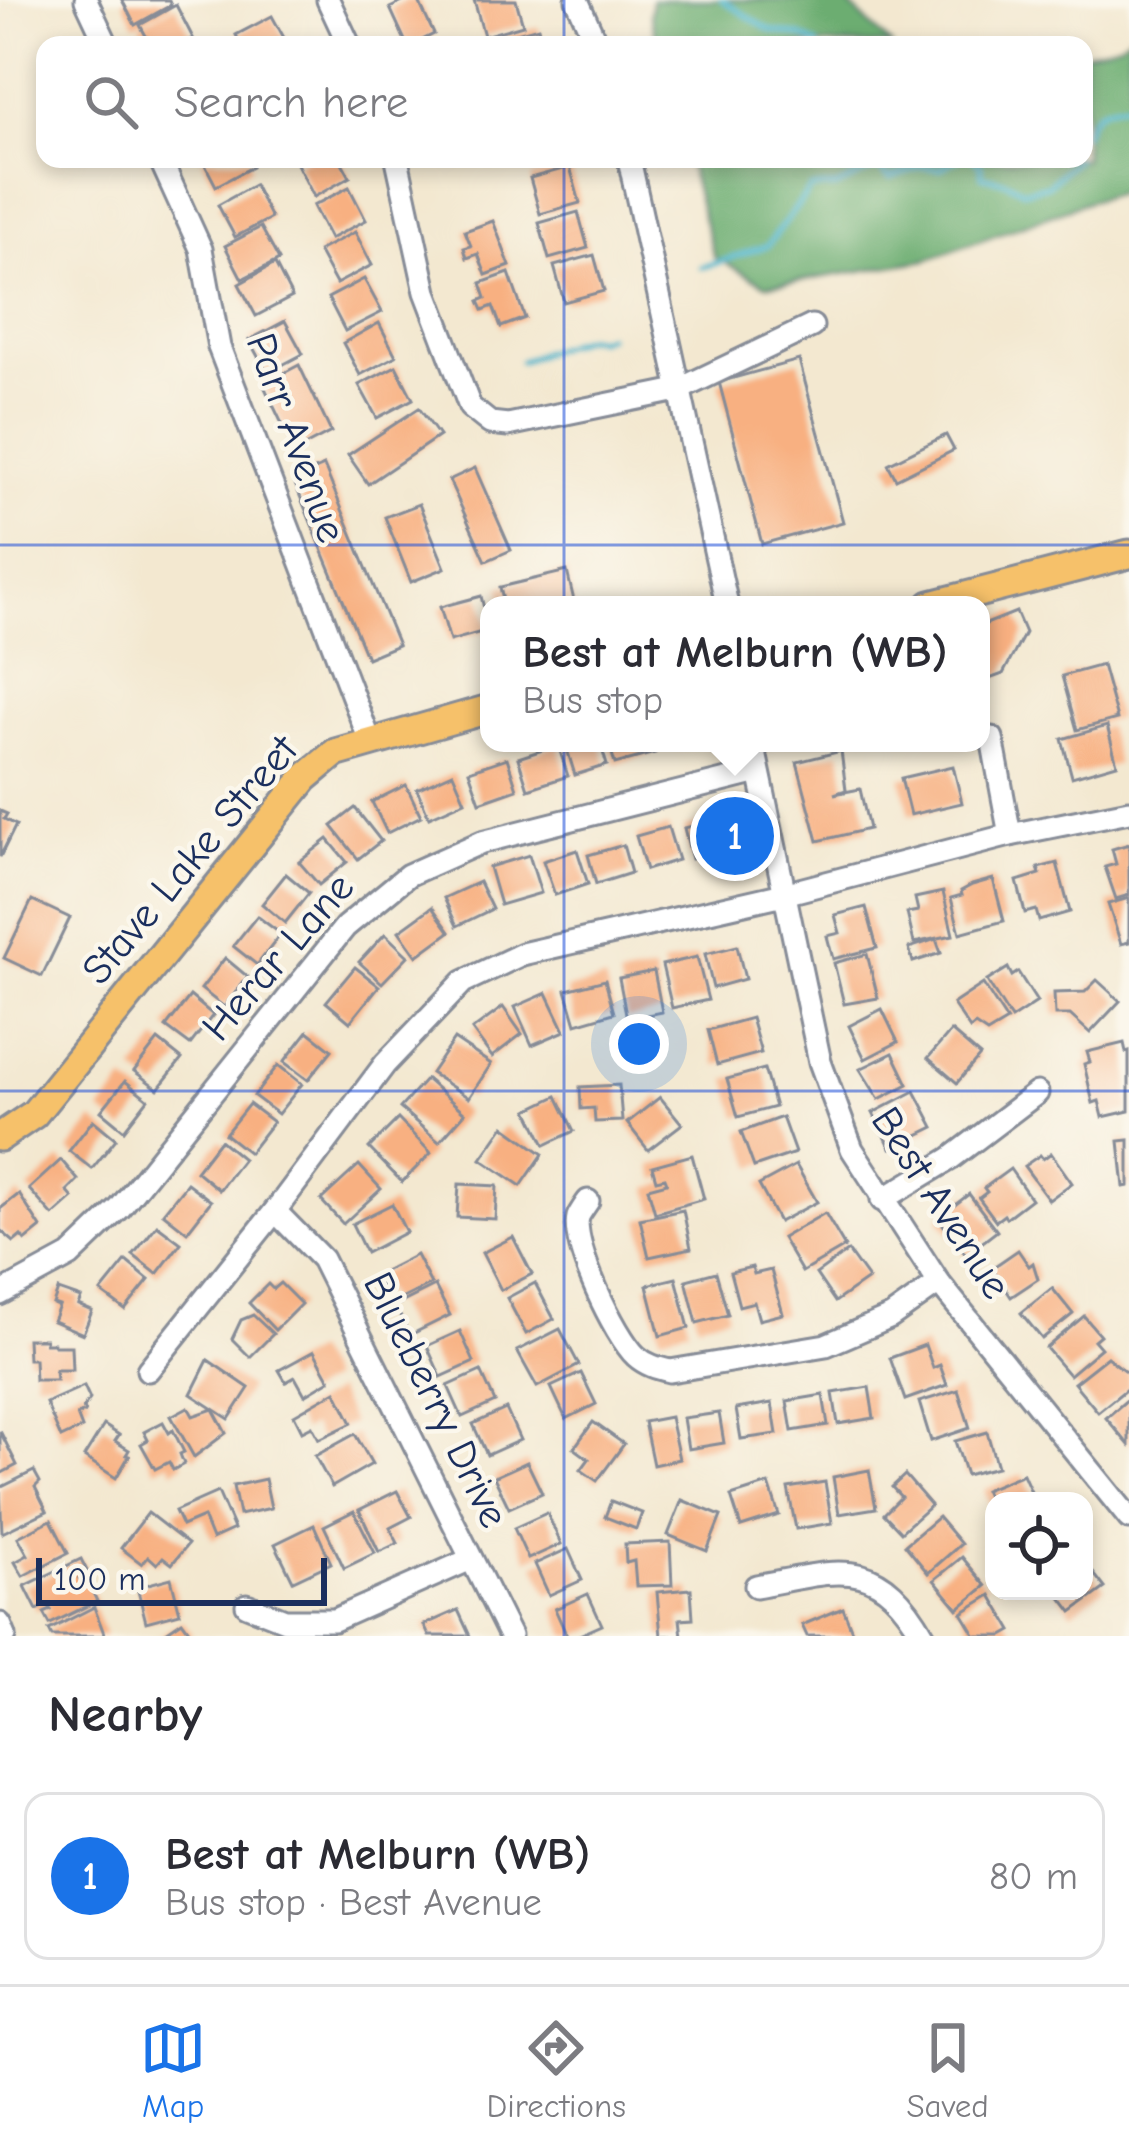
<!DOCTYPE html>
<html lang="en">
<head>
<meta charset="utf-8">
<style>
	:root { --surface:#fff; --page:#f7f7f7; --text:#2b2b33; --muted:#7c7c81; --line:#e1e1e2; --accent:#1a73e8 }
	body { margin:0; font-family:"Comic Neue",sans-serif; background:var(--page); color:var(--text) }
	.controls { position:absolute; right:36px; bottom:36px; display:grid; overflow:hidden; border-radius:24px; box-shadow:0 6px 18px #0003 }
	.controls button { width:108px; height:108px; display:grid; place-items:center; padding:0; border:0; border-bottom:3px solid var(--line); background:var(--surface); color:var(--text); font:60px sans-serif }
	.scale { position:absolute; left:36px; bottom:30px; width:291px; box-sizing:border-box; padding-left:12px; border:6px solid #1b2f5e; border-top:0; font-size:33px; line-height:42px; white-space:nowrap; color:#1b2f5e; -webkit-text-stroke:9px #fbf7ec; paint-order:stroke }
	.you { position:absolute; left:639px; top:1044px; width:42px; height:42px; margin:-30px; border:9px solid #fff; border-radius:50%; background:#1a73e8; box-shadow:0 0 0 18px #1a73e833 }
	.badge { display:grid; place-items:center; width:78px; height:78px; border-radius:50%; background:var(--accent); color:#fff; font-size:39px; font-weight:700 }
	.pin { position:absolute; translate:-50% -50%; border:6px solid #fff; box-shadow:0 3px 12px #0006 }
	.popup { position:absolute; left:480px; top:596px; width:510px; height:156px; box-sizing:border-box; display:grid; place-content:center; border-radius:24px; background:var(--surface); filter:drop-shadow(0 3px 9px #0005); font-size:39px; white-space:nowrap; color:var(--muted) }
	.popup b { font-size:45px; color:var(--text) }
	.popup::after { content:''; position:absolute; left:50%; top:100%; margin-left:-24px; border:24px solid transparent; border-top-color:var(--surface) }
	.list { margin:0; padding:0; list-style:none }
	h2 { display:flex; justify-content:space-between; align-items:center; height:156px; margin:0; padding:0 48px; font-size:51px }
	h2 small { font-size:39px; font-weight:400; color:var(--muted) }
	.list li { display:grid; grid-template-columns:78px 1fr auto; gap:36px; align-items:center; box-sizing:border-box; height:168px; margin:0 24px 24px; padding:0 24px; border:3px solid var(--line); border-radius:24px }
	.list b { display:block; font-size:45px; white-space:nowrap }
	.list p { margin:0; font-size:39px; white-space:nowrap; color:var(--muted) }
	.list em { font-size:39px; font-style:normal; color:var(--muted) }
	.icon { flex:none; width:66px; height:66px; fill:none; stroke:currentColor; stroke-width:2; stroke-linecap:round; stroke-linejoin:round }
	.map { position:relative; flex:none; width:1129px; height:1636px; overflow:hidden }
	.search { position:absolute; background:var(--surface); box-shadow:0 6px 18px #0003; left:36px; right:36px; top:36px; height:132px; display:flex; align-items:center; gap:30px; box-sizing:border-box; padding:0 42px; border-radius:24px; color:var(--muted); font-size:45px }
	.sheet { height:348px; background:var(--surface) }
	nav { display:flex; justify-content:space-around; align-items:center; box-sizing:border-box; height:168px; border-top:3px solid var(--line); background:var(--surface); font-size:33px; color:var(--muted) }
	nav a { display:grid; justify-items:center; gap:6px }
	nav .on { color:var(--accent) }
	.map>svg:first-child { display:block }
</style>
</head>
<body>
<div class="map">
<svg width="1129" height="1636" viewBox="0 0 1129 1636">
	<rect width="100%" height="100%" fill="#fbf7ec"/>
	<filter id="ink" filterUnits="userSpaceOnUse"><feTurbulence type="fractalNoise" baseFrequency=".00833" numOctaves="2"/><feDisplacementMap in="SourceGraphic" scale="24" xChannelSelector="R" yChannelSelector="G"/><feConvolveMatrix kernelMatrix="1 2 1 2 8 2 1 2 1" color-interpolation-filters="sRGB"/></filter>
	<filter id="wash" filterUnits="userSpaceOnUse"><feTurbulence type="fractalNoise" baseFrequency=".004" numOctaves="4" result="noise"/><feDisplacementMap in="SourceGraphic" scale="48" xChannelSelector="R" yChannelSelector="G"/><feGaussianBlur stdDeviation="2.7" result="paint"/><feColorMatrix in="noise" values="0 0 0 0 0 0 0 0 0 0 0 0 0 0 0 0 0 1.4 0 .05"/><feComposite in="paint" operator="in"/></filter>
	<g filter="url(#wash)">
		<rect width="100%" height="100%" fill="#f3e8d0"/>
		<!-- forest -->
		<g fill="#6cad71" stroke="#446e68" stroke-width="3">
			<polygon points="652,0 844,0 891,45 658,45 650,14"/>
			<polygon points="1129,35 1129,190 1089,201 926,260 794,282 766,285 714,257 687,159 1084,159 1084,53 1120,43"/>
		</g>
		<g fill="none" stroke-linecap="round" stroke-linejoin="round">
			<!-- stream -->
			<g stroke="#4db5cb" stroke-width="6">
				<polyline points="722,0 769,30 803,37 817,45"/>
				<path d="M 1084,134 C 1090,112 1106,103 1129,105"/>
				<polyline points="974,159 981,166 982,176 1006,181 1024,191 1048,185 1076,159"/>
				<path d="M 701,267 C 726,262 744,252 767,246 L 811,188 L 836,187 L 877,167 L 890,178 L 921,167 L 940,169 L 957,159"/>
				<polyline points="521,361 585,337 598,339 607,336"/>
			</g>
		</g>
		<g id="blocks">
			<!-- building -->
			<g fill="#f8b081">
				<polygon points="122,0 169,0 171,5 135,25"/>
				<polygon points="407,0 418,0 434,34 412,45 407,45 390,8"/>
				<polygon points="474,0 516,0 523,25 484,36"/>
				<polygon points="176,5 193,38 180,45 151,45 140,25"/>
				<polygon points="272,16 288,45 241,45 236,35"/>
				<polygon points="538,27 543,45 500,45 498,38"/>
				<polygon points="202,159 248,159 252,167 216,186"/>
				<polygon points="306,159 340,159 350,177 314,197 297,164"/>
				<polygon points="570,167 580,203 540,214 530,178"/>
				<polygon points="254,185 271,218 235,237 218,205"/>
				<polygon points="349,187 366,220 330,239 313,206"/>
				<polygon points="578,212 588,248 549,259 539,223"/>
				<polygon points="493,221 510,266 486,275 478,254 467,258 464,248 471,246 465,231"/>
				<polygon points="261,227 279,260 242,279 225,246"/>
				<polygon points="355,232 372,265 336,284 318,251"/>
				<polygon points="594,255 604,291 564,302 554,266"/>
				<polygon points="275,264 292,297 256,316 239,284"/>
				<polygon points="509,273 525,318 501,327 493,306 483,310 479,301 486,298 481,283"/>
				<polygon points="364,279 382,312 345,331 328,298"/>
				<polygon points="285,321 303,354 267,373 249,340"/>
				<polygon points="379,323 396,356 360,375 343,343"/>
				<polygon points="799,360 843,522 762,544 719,382"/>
				<polygon points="299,365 331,432 295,451 263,384"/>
				<polygon points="396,366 413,399 377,418 359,385"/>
				<polygon points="419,408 439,436 368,484 348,455"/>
				<polygon points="946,435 954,450 896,479 888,464"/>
				<polygon points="324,466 398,645 367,658 293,479"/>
				<polygon points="475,468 511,550 486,561 449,480"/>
				<polygon points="419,504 445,568 411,582 385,517"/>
				<polygon points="567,571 575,605 504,605 500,587"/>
				<polygon points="481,596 489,630 450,641 440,607"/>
				<polygon points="1016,612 1025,633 1003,674 984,681 981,626"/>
				<polygon points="1102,665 1117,719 1077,730 1062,676"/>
				<polygon points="1107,726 1117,764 1072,777 1062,739"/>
				<polygon points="577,743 600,743 607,765 575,775 566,746"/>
				<polygon points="609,743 652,743 655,753 615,764"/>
				<polygon points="558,745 568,776 528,789 518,758"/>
				<polygon points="841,751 846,790 834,794 860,789 869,829 818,841 797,762"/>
				<polygon points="507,758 517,789 480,802 469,771"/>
				<polygon points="953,766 962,803 910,815 901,778"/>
				<polygon points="453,773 465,801 429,817 417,789"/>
				<polygon points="406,785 421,816 387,833 372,802"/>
				<polygon points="355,808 381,841 358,859 332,826"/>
				<polygon points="0,811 7,814 4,819 16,825 0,857"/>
				<polygon points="718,820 726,851 692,859 684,828"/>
				<polygon points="668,827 678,860 646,870 636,836"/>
				<polygon points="328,839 347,862 319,885 299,862"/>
				<polygon points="1129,844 1129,895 1116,899 1105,867 1116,864 1112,849"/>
				<polygon points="623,845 631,873 596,884 588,855"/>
				<polygon points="577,850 588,884 555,895 543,861"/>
				<polygon points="529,855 541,893 500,905 489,867"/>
				<polygon points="1057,863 1070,912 1039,921 1036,910 1025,913 1017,881 1040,874 1038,868"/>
				<polygon points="286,874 309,893 285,923 262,904"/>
				<polygon points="993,879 1004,921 960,933 951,898 962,895 961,891 972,885"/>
				<polygon points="479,882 492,909 457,926 444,898"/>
				<polygon points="943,892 953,935 914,943 907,913 918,911 915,898"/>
				<polygon points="1129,898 1129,942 1121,944 1108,904"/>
				<polygon points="32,900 70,918 42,976 4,958"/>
				<polygon points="432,907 450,932 417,956 399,931"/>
				<polygon points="866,907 877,948 833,959 827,936 840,933 835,915"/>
				<polygon points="257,916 281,934 257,965 233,946"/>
				<polygon points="385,934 408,956 382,983 359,962"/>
				<polygon points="936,939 941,953 913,962 909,948"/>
				<polygon points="737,946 745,979 713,988 705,954"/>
				<polygon points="867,954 878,998 844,1004 834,963"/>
				<polygon points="697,957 708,1000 672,1008 662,965"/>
				<polygon points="225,958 248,977 224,1007 201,989"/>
				<polygon points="355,967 379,986 350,1022 326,1002"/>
				<polygon points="1008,968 1012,976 1018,972 1037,1002 1011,1019 987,981"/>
				<polygon points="654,971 662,1012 627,1019 619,978"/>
				<polygon points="605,980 614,1013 576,1024 566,990"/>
				<polygon points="1097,980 1120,1001 1090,1033 1070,1015 1055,1015 1054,993 1085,992"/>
				<polygon points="983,984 1007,1021 987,1033 975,1025 970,1029 953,1004"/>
				<polygon points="547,993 565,1031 532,1045 515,1007"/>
				<polygon points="190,996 213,1015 190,1045 166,1027"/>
				<polygon points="503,1007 522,1034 492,1057 472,1030"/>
				<polygon points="882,1009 898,1042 865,1059 849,1026"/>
				<polygon points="751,1018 761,1053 717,1065 708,1030"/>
				<polygon points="308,1031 332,1050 308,1080 284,1062"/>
				<polygon points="951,1031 980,1056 957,1083 928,1058"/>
				<polygon points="454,1039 491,1064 469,1098 431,1073"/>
				<polygon points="158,1040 182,1059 158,1089 134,1071"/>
				<polygon points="1124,1043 1126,1052 1129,1051 1129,1111 1103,1117 1099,1101 1093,1103 1084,1064 1090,1062 1087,1052"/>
				<polygon points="893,1053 908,1084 879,1099 860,1069"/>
				<polygon points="278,1065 302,1084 278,1114 254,1096"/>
				<polygon points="764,1069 775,1107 738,1117 727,1079"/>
				<polygon points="426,1079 465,1113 439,1142 400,1108"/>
				<polygon points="125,1081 148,1099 124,1130 101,1111"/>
				<polygon points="619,1085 622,1121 595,1122 594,1108 581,1109 580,1087"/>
				<polygon points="915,1091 934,1127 891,1148 873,1113"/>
				<polygon points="557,1096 574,1131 545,1145 528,1110"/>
				<polygon points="660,1097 682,1124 648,1150 627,1123"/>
				<polygon points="249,1104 273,1122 249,1153 225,1134"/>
				<polygon points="782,1117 795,1153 754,1167 741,1132"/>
				<polygon points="398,1119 431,1153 402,1182 369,1148"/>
				<polygon points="93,1120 116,1139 92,1169 69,1151"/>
				<polygon points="504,1126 543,1154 521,1186 481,1159"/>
				<polygon points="220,1140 243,1159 219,1190 196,1171"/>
				<polygon points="1129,1140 1129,1186 1124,1187 1119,1141"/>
				<polygon points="1051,1153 1072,1183 1049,1200 1024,1166 1040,1155 1043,1159"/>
				<polygon points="692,1155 704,1199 655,1213 648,1188 667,1183 665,1178 656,1180 652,1166"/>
				<polygon points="61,1160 78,1180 67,1191 73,1198 53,1216 29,1189"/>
				<polygon points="359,1165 381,1189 343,1224 321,1200"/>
				<polygon points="796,1165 817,1202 779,1222 759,1185"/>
				<polygon points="1010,1169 1031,1199 1006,1218 1004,1215 996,1221 979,1198 987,1192 984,1188"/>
				<polygon points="187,1183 211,1201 187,1232 163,1213"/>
				<polygon points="459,1184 497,1186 495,1219 457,1217"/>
				<polygon points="19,1194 41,1228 25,1241 21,1236 14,1242 0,1230 0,1209"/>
				<polygon points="969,1194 997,1231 966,1255 938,1218"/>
				<polygon points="392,1204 406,1232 366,1253 352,1224"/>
				<polygon points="683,1210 691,1248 649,1257 640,1219"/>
				<polygon points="825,1213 845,1247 802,1272 782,1238"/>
				<polygon points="157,1225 181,1243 157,1274 133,1255"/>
				<polygon points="513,1237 532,1274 501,1290 482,1253"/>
				<polygon points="1018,1250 1029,1266 1033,1263 1038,1279 1011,1297 992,1268"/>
				<polygon points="848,1251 868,1279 835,1302 816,1274"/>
				<polygon points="416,1255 431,1284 391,1304 377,1275"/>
				<polygon points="126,1261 149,1280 125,1310 101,1292"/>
				<polygon points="752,1267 754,1274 771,1270 783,1314 759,1320 754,1302 739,1306 730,1272"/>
				<polygon points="716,1272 728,1315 697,1323 686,1280"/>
				<polygon points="676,1278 689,1328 660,1336 647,1285"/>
				<polygon points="280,1283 301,1304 275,1330 249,1303 268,1284 273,1289"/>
				<polygon points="535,1283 554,1319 526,1334 507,1298"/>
				<polygon points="435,1286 450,1315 410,1335 395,1306"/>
				<polygon points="1052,1288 1073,1314 1042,1339 1021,1313"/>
				<polygon points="58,1290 81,1298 78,1305 92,1311 83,1334 53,1321 59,1306 53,1304"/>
				<polygon points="253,1315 273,1334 250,1357 232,1339 241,1320"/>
				<polygon points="1084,1316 1100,1335 1094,1340 1101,1348 1069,1375 1046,1348"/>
				<polygon points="560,1329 579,1365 537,1387 517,1351"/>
				<polygon points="460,1331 474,1362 441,1377 427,1346"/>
				<polygon points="27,1339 45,1339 45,1343 53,1343 54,1346 71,1346 72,1370 55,1370 56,1380 35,1380 34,1359 28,1359"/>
				<polygon points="925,1345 933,1368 940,1365 947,1385 905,1400 890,1358"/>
				<polygon points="314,1351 330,1380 305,1395 295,1377 286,1382 279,1370"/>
				<polygon points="1107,1357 1129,1374 1129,1387 1098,1412 1074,1383"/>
				<polygon points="208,1360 249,1388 229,1419 191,1394"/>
				<polygon points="481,1371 495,1402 462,1417 448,1386"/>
				<polygon points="581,1373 596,1404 566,1419 551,1387"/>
				<polygon points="84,1386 90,1399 83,1408 85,1412 77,1415 82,1428 61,1438 46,1403"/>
				<polygon points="869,1387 874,1418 838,1424 833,1393"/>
				<polygon points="958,1390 970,1428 931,1441 919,1402"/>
				<polygon points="336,1391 352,1423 319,1439 312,1426 302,1431 294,1415"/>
				<polygon points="823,1395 828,1425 792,1431 787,1401"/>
				<polygon points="1129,1398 1129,1445 1106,1418"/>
				<polygon points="772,1403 777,1434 741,1439 736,1409"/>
				<polygon points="188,1407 193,1416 213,1409 226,1433 194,1457 171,1416"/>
				<polygon points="506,1409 520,1440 487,1455 473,1424"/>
				<polygon points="719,1413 724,1443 688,1449 683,1418"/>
				<polygon points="670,1417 679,1459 653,1465 644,1422"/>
				<polygon points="163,1422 169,1433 173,1430 184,1452 180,1454 184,1464 173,1470 169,1462 155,1469 141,1444 148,1440 144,1432"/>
				<polygon points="593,1422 624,1444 597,1481 581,1470 589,1459 574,1448"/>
				<polygon points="104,1425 119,1435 115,1441 129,1450 126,1455 129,1456 116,1478 84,1457"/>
				<polygon points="0,1431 17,1465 0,1474"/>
				<polygon points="987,1432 997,1467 966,1475 955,1441"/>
				<polygon points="355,1434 372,1464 332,1487 315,1456"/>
				<polygon points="527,1462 542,1493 509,1508 494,1477"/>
				<polygon points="869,1470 876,1508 839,1514 833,1477"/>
				<polygon points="34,1471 40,1482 35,1487 47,1511 2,1533 0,1488"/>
				<polygon points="1023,1474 1035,1501 994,1501 994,1512 984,1490"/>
				<polygon points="905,1475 931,1505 901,1532 884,1514 901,1497 892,1487"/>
				<polygon points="265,1479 271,1508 239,1515 233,1486"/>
				<polygon points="825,1482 832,1523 796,1529 788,1488"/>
				<polygon points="769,1484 779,1515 741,1527 731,1496"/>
				<polygon points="397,1491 411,1517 390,1528 398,1543 379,1552 359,1510"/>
				<polygon points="218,1492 234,1529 212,1539 203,1517 182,1526 175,1511"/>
				<polygon points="682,1500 721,1516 707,1551 668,1535"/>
				<polygon points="611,1501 642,1513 636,1529 605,1517"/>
				<polygon points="354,1511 375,1553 344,1568 324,1526"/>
				<polygon points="148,1513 188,1544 172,1564 163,1557 157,1564 148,1556 142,1564 121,1548"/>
				<polygon points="547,1513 561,1544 528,1559 514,1528"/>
				<polygon points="938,1517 961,1544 928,1573 905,1545"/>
				<polygon points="51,1520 68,1553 23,1576 15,1562 28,1555 18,1537"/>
				<polygon points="314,1525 331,1563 293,1581 275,1544"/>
				<polygon points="670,1542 672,1585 636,1586 634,1561 626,1563 625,1544"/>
				<polygon points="568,1549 582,1580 549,1595 535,1564"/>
				<polygon points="962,1557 986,1586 958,1609 934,1580"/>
				<polygon points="81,1559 88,1573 79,1578 83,1586 88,1583 97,1601 50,1624 44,1613 51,1610 48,1605 37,1610 25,1586"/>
				<polygon points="1084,1561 1105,1588 1072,1612 1056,1591 1084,1591"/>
				<polygon points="171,1578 180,1613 146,1622 137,1587"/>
				<polygon points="691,1589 693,1618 680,1619 682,1636 661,1636 657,1592"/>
				<polygon points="588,1594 602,1625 577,1636 567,1636 555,1609"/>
				<polygon points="991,1595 1012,1631 1003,1636 976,1636 962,1613"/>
				<polygon points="94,1607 105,1636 52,1636 49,1630"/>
				<polygon points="843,1608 854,1636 807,1636 802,1625"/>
				<polygon points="458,1610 470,1636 429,1636 424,1625"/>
				<polygon points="182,1621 193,1636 160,1636"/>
			</g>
		</g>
	</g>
	<g filter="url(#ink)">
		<use href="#blocks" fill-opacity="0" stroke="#878c97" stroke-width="3"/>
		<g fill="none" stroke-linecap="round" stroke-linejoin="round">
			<!-- minor casing -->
			<g stroke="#878c97" stroke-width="27">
				<g id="minor">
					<polyline points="86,0 107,45"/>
					<polyline points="328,0 349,45"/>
					<polyline points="577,0 597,45"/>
					<polyline points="160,159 201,249 219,347 370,741"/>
					<polyline points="397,159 426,292 470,407 490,423 508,425 678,390 812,326"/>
					<polyline points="629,159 727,605"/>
					<polyline points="992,738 1010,835"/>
					<polyline points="753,743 820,1062 852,1149 939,1283 1129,1518"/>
					<polyline points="882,1200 950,1159 1037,1093"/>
					<path d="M 588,1201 C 586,1204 579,1214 578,1217 C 571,1245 615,1336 636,1356 C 646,1365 657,1368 670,1371 L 826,1345 L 891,1317 L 939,1283"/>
					<polyline points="275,1211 322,1259 510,1636"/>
					<polyline points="0,1294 70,1256 120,1208 345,927 408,875 482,842 758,772"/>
					<polyline points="148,1370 275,1211 385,1064 463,982 522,954 784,894 1010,835 1129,811"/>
					<path d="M 756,1586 C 838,1571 876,1552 924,1636"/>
					<polyline points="247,1605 285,1620 334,1620 471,1559"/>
					<polyline points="0,1624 5,1636"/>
				</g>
			</g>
			<!-- major casing -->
			<g stroke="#878c97" stroke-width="33">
				<g id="major">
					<polyline points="931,605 1129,554"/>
					<polyline points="0,1137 34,1114 305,778 335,753 489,709"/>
				</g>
			</g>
			<!-- minor -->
			<use href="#minor" stroke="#fff" stroke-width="21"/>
			<!-- major -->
			<use href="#major" stroke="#f6c16b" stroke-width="27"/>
		</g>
	</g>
	<!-- grid -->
	<path fill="none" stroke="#1d4ed8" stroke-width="3" stroke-opacity="0.55" d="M 564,0 L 564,45M 564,159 L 564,1636M 0,545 L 1129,545M 0,1091 L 1129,1091"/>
	<g text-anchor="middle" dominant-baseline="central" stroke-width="9" stroke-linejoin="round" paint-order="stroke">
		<!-- street labels -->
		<g font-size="42" fill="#1b2f5e" stroke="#fbf7ec">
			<text transform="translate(296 438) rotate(70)">Parr Avenue</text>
			<text transform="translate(190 860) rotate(-50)">Stave Lake Street</text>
			<text transform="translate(278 957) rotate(-49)">Herar Lane</text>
			<text transform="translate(941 1203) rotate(57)">Best Avenue</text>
			<text transform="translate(436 1400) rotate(64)">Blueberry Drive</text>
		</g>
	</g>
</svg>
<div class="controls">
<button><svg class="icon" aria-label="locate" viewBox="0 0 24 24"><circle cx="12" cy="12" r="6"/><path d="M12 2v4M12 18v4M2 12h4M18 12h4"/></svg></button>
</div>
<div class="scale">100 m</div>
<div class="you"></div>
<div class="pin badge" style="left:735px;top:836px">1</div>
<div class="popup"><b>Best at Melburn (WB)</b>Bus stop</div>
<div class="search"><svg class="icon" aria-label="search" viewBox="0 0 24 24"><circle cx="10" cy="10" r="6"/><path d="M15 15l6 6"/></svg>Search here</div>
</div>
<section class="sheet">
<h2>Nearby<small></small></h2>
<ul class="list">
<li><span class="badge">1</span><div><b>Best at Melburn (WB)</b><p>Bus stop · Best Avenue</p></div><em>80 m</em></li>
</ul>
</section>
<nav>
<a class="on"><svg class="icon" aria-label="map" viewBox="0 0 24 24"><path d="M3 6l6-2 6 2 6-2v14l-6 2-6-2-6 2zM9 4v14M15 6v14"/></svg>Map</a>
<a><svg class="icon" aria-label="directions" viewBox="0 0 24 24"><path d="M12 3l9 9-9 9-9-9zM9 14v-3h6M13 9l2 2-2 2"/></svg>Directions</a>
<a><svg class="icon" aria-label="saved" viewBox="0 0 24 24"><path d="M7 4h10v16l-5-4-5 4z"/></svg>Saved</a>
</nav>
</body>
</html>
